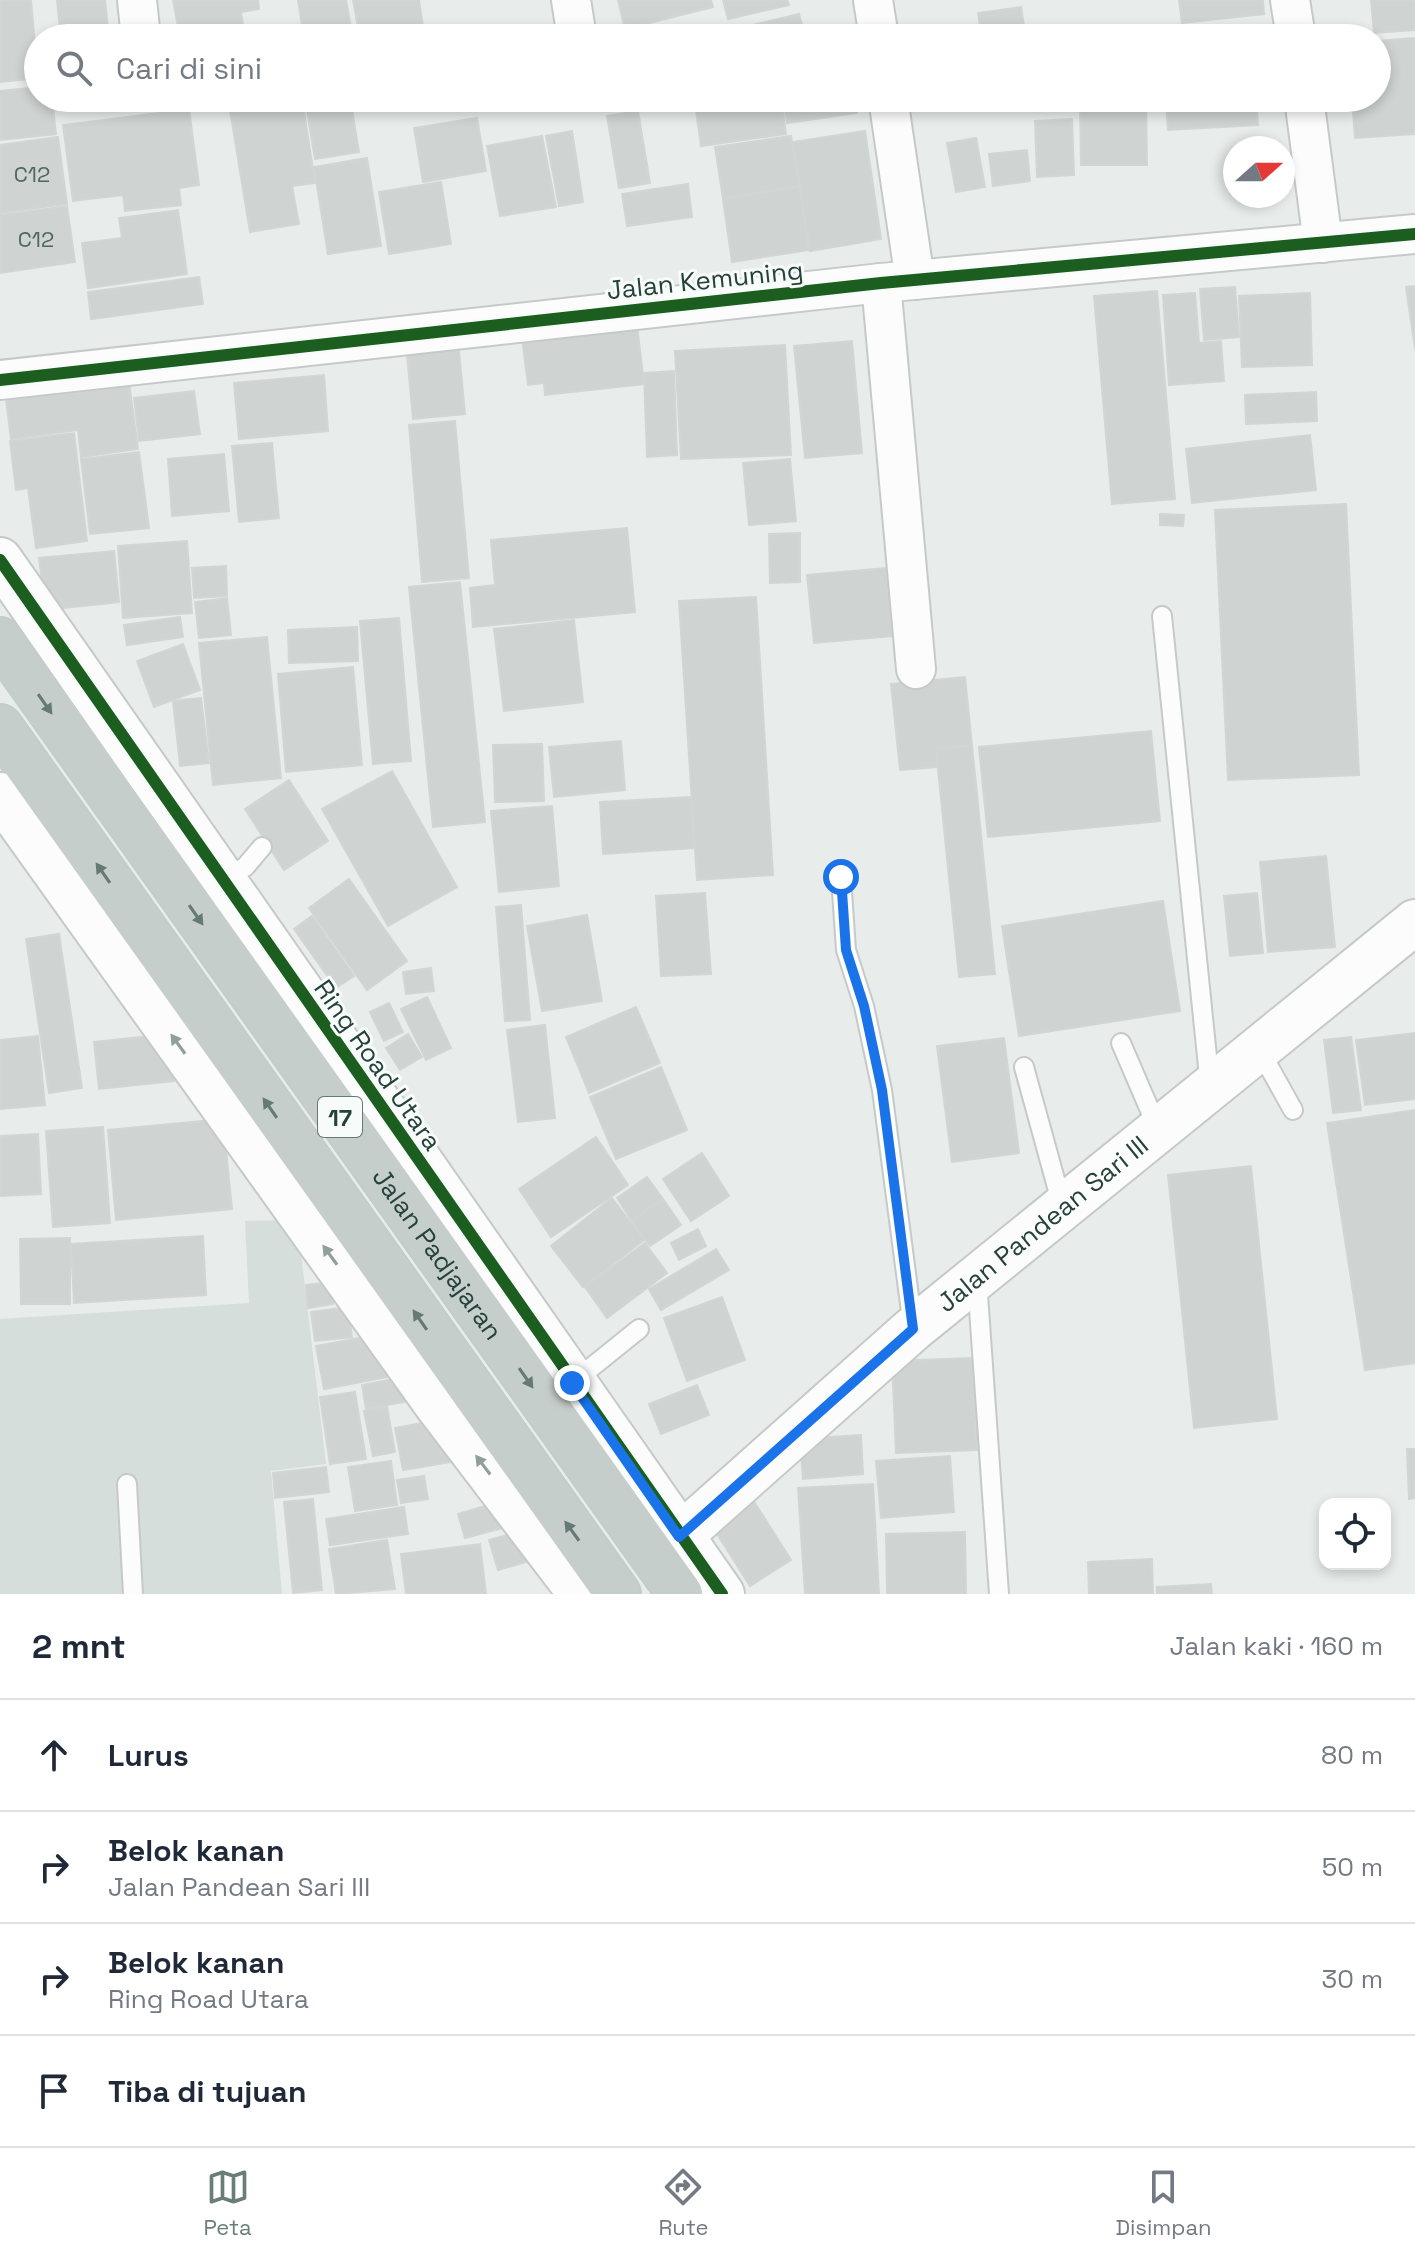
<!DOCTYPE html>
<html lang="id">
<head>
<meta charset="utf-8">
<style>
	:root { --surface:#fff; --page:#f2f2f3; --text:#1f2937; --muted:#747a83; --line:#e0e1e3; --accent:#697e78 }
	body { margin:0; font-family:"Space Grotesk",sans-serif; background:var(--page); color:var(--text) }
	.controls { position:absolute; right:24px; bottom:24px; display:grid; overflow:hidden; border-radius:16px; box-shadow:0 4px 12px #0003 }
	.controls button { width:72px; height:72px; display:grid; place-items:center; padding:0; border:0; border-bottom:2px solid var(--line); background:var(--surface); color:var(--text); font:40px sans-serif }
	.compass { position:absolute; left:1223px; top:136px; width:72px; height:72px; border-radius:50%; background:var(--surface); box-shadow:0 4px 12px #0003; rotate:69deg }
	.stop { position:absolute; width:24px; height:24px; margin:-18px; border:6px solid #1a73e8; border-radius:50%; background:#fff }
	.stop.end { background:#1a73e8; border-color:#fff; box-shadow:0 2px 8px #0008 }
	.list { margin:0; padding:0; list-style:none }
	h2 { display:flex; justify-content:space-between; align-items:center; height:104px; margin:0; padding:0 32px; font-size:34px }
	h2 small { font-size:26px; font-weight:400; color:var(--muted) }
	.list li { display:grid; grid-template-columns:52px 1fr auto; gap:24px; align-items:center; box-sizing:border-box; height:112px; padding:0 32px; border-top:2px solid var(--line) }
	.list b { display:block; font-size:30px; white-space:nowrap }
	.list p { margin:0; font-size:26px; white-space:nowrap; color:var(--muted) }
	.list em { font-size:26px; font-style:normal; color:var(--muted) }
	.icon { flex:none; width:44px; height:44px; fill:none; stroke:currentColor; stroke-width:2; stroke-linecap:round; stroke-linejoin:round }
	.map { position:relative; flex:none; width:1415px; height:1594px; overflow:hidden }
	.search { position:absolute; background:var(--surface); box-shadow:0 4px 12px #0003; left:24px; right:24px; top:24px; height:88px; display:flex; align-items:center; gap:20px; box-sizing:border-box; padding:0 28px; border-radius:44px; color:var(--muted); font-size:30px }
	.sheet { height:552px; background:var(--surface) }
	nav { display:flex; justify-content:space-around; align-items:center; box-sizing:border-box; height:112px; border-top:2px solid var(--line); background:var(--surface); font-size:22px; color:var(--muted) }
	nav a { display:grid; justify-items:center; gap:4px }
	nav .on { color:var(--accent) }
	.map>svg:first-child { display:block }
</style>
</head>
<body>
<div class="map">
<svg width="1415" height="1594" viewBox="0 0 1415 1594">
	<rect width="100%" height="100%" fill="#e8edeb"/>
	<!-- built -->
	<polygon fill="#d6dedb" points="297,1220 326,1464 271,1471 282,1594 0,1594 0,1319 249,1303 245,1221"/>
	<!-- building -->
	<g fill="#cfd4d2" stroke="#d1d6d4" stroke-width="2">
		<polygon points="0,0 31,0 38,78 0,82"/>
		<polygon points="57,0 105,0 109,38 61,38"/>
		<polygon points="173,0 258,0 259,9 241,12 245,37 180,38"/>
		<polygon points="298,0 346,0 353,38 304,38"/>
		<polygon points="353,0 419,0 424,33 360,38"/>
		<polygon points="618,0 711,0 713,7 625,29"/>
		<polygon points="723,0 787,0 789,5 728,19"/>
		<polygon points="1179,0 1263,0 1264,14 1182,23"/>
		<polygon points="1371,0 1415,0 1415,30 1374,33"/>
		<polygon points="1021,7 1026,38 982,38 978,13"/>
		<polygon points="799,14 804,32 825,26 828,38 734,38 732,30"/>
		<polygon points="1415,38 1415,134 1355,138 1352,98 1377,98 1377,41"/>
		<polygon points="38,87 38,98 52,98 56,134 0,140 0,91"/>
		<polygon points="228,98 302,98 315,183 292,186 299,224 250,232"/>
		<polygon points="305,98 350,98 359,152 315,159"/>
		<polygon points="729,98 781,98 786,134 701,146 695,103"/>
		<polygon points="783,98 855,98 857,113 787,123"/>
		<polygon points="1166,98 1256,98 1258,125 1168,130"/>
		<polygon points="1146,99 1147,165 1081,165 1080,100"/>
		<polygon points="189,109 199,185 179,188 181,205 125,211 123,195 73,201 63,125"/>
		<polygon points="638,111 650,183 619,188 607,116"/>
		<polygon points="477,118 486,171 423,182 414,128"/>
		<polygon points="1072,119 1074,175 1037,177 1035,121"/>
		<polygon points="572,131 583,202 559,206 546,136"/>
		<polygon points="865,131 881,239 810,251 793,142"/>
		<polygon points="542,136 556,207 500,216 487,146"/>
		<polygon points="791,136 799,186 723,198 715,147"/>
		<polygon points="58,137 67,204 0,213 0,145"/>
		<polygon points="976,138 985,187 956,192 947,143"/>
		<polygon points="1027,150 1030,181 993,186 989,154"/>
		<polygon points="367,158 381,246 328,254 314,167"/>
		<polygon points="441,182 451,244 389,254 379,192"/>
		<polygon points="688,184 692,217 627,226 622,194"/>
		<polygon points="799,187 809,250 732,262 723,199"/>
		<polygon points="67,206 75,262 0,273 0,215"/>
		<polygon points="178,210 187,274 88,288 82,243 122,238 119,218"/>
		<polygon points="199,277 203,304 91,319 88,292"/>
		<polygon points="1415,286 1415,349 1406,287"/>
		<polygon points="1235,287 1239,337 1204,340 1200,289"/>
		<polygon points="1157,291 1175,499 1112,504 1094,296"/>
		<polygon points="1195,293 1199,343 1221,341 1224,381 1169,385 1163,295"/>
		<polygon points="1310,293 1312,365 1242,367 1239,296"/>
		<polygon points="637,325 644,384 545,395 544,383 528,385 522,338"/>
		<polygon points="458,340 465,414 413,419 406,344"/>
		<polygon points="852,341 862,453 805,458 794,346"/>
		<polygon points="785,345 791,455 681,459 675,351"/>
		<polygon points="127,368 138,449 81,457 78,430 11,439 4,383"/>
		<polygon points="674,371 677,455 647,457 644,373"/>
		<polygon points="324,375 328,431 239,439 234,383"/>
		<polygon points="194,391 200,434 139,441 134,398"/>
		<polygon points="1316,392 1317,421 1246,424 1245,395"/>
		<polygon points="455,421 469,578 422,582 409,425"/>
		<polygon points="74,433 87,541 36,548 28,488 16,490 10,441"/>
		<polygon points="1310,435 1316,490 1192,503 1186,449"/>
		<polygon points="272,443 279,518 239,522 232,446"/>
		<polygon points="139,452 149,528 90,534 81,459"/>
		<polygon points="224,454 229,511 172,516 168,459"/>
		<polygon points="790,459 796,521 749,525 743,463"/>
		<polygon points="1346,504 1359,775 1228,780 1215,510"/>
		<polygon points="1160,514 1184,515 1183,526 1160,525"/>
		<polygon points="627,528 635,612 473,627 470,588 495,585 491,540"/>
		<polygon points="800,533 800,582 770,583 769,534"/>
		<polygon points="187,541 192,613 123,618 118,546"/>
		<polygon points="114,551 119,602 45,610 39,558"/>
		<polygon points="226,566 227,596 194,598 192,568"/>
		<polygon points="886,568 892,636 814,643 807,575"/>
		<polygon points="460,582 485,822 433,827 409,587"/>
		<polygon points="756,597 773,875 697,880 679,601"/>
		<polygon points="227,598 231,635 199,638 195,602"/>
		<polygon points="180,617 183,637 127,645 124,625"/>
		<polygon points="399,618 411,761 373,764 360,621"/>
		<polygon points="574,620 583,702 504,711 494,629"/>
		<polygon points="357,627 358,661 289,663 288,630"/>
		<polygon points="267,637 281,778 213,785 199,643"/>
		<polygon points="183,644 200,690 154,707 137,661"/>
		<polygon points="353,667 362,765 286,772 278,674"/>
		<polygon points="965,677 972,745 936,749 938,767 900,770 891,684"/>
		<polygon points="201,698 209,763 180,766 173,701"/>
		<polygon points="1151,731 1160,821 988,837 979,747"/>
		<polygon points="621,741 625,790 554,797 549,747"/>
		<polygon points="542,744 544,801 495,802 493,745"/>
		<polygon points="972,745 995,974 959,977 936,749"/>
		<polygon points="392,771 457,887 388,926 322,809"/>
		<polygon points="289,780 328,841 284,870 245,809"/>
		<polygon points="691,797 694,848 603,854 600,802"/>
		<polygon points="552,806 559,886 499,892 491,811"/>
		<polygon points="1326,856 1335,947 1268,952 1260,862"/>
		<polygon points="349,879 407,961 367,990 309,908"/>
		<polygon points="705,893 711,974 661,976 656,896"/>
		<polygon points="1257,893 1263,953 1230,956 1224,896"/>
		<polygon points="1163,901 1180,1011 1019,1036 1002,926"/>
		<polygon points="521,905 530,1020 505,1021 496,907"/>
		<polygon points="587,915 602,1001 542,1011 527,926"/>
		<polygon points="312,916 354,976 336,988 294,929"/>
		<polygon points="59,934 82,1088 49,1093 26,939"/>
		<polygon points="431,968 434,991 406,994 403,972"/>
		<polygon points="427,997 451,1048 426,1060 401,1009"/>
		<polygon points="389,1003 403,1032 384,1041 370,1012"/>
		<polygon points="636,1007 660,1063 589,1093 566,1037"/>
		<polygon points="545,1025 555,1118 518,1122 507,1030"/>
		<polygon points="1415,1033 1415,1099 1365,1105 1356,1040"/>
		<polygon points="168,1034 174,1081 99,1089 94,1042"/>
		<polygon points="408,1034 422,1057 400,1070 386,1048"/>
		<polygon points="38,1036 45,1105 0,1109 0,1040"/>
		<polygon points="1351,1037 1361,1110 1333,1113 1324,1040"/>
		<polygon points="1004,1038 1019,1153 952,1162 937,1046"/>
		<polygon points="661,1067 687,1130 616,1159 590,1097"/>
		<polygon points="1415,1110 1415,1363 1365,1370 1327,1123"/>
		<polygon points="223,1119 232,1209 116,1220 108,1130"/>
		<polygon points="103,1127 110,1223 53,1227 46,1131"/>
		<polygon points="38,1134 41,1194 0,1196 0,1136"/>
		<polygon points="596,1137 628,1185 551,1237 519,1189"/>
		<polygon points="702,1153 729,1196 691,1221 663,1179"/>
		<polygon points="1251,1166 1277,1419 1194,1428 1168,1175"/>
		<polygon points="647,1177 663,1199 632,1221 617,1198"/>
		<polygon points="612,1198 644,1240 583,1287 551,1246"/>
		<polygon points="663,1199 681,1225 650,1246 632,1221"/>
		<polygon points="698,1229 706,1246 679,1260 671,1243"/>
		<polygon points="203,1236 206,1295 74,1303 71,1244"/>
		<polygon points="70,1238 70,1304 21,1304 20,1239"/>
		<polygon points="645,1243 667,1273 607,1318 585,1287"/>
		<polygon points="716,1249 729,1270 661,1310 649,1289"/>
		<polygon points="330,1282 333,1304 308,1308 306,1285"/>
		<polygon points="722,1297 745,1360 687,1381 664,1318"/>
		<polygon points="348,1307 352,1337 315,1341 311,1312"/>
		<polygon points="386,1333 393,1376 324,1389 316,1346"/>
		<polygon points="972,1358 977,1450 896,1453 892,1361"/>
		<polygon points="405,1377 409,1401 366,1409 362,1385"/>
		<polygon points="697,1385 709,1415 661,1434 649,1404"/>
		<polygon points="355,1392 366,1459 330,1464 320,1397"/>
		<polygon points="387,1407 395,1452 373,1456 364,1411"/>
		<polygon points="443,1419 451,1462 403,1470 395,1428"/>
		<polygon points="861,1435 863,1474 803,1479 800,1439"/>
		<polygon points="1407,1449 1415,1449 1415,1498 1409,1499"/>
		<polygon points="950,1456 954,1512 881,1518 876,1461"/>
		<polygon points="391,1461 397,1505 355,1511 348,1467"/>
		<polygon points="326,1467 329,1492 275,1498 273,1473"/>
		<polygon points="424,1476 428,1499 401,1503 397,1480"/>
		<polygon points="873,1484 879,1594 805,1594 798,1488"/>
		<polygon points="313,1499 322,1590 293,1593 284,1502"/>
		<polygon points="753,1500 791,1560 750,1586 712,1526"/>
		<polygon points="503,1501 510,1526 465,1538 458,1514"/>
		<polygon points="404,1507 408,1534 330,1545 326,1519"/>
		<polygon points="525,1530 533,1560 498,1570 489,1540"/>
		<polygon points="965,1532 966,1594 887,1594 886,1534"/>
		<polygon points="387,1540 395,1589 336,1594 329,1549"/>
		<polygon points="480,1544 486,1594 406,1594 401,1554"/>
		<polygon points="1152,1559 1153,1594 1089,1594 1088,1562"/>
		<polygon points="1211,1584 1212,1594 1157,1594 1157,1587"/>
	</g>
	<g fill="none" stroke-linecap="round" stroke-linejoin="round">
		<!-- service casing -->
		<g stroke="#c5cac8" stroke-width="22">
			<g id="service">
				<polyline points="1162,616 1210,1086"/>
				<polyline points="841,877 846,950 864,1006 882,1090 913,1327"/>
				<polyline points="222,879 245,867 262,847"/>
				<polyline points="1121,1043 1158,1129"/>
				<polyline points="1259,1049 1293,1110"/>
				<polyline points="1024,1067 1062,1205"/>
				<polyline points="977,1280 999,1594"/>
				<polyline points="572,1383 639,1329"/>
				<polyline points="127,1484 133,1594"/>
			</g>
		</g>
		<!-- minor casing -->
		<g stroke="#c5cac8" stroke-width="42">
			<g id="minor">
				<polyline points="137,0 141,38"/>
				<polyline points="571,0 577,38"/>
				<polyline points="873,0 879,38"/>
				<polyline points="1290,0 1296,38"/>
				<polyline points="888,98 915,280"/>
				<polyline points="1304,98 1323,243"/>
				<polyline points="881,283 916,669"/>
				<polyline points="0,380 881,283 1415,234"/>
			</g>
		</g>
		<!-- tertiary casing -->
		<g stroke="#c5cac8" stroke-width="48">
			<g id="tertiary">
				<polyline points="0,560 722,1594"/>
				<polyline points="0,795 437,1405 581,1594"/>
				<path id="s1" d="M 679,1537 L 913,1329 L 1415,922"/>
			</g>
		</g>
		<!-- trunk casing -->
		<g stroke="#c3ccc9" stroke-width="48">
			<g id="trunk">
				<path id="s2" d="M 0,640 L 680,1594"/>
				<polyline points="0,727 618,1594"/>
			</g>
		</g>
		<!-- service -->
		<use href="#service" stroke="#fcfcfc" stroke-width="18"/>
		<!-- minor -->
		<use href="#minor" stroke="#fcfcfc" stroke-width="38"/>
		<!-- tertiary -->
		<use href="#tertiary" stroke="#fcfcfc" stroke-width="44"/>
		<!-- trunk -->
		<use href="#trunk" stroke="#c6cecc" stroke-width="44"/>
		<!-- cycleway casing -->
		<g stroke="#f7fbf9" stroke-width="17">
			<g id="cycleway">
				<polyline points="0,380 881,283 1415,234"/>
				<polyline points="0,560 722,1594"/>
			</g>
		</g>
		<!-- cycleway -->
		<use href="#cycleway" stroke="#1b5e20" stroke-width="12"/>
	</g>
	<!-- one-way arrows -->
	<defs><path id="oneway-solid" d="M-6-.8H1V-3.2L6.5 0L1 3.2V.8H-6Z" transform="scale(2)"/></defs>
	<g fill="#657a74">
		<use href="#oneway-solid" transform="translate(45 704) rotate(55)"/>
		<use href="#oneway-solid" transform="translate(103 873) rotate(-125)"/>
		<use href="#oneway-solid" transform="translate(196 915) rotate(55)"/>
		<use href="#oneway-solid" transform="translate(270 1108) rotate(-125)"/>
		<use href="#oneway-solid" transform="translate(420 1320) rotate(-125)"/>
		<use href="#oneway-solid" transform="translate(526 1378) rotate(55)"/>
		<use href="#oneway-solid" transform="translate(572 1531) rotate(-126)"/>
	</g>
	<g fill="#909f9b">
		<use href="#oneway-solid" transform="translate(178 1044) rotate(-126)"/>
		<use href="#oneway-solid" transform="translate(330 1255) rotate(-126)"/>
		<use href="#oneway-solid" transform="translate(483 1465) rotate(-127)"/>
	</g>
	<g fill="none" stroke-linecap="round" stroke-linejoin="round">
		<!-- route -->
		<polyline stroke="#1a73e8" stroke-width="10" points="572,1383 679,1537 913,1329 882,1090 864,1006 846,950 841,877"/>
	</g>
	<g text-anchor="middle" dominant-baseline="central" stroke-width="6" stroke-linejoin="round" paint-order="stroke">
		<!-- number labels -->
		<g font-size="22" fill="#506761">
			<text x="32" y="174">C12</text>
			<text x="36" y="239">C12</text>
		</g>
		<!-- shield labels -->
		<rect fill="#f7fbf9" stroke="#637a73" stroke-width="2" x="318" y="1097" width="44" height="40" rx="6"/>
		<g font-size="24" font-weight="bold" fill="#24423a">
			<text x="340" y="1117">17</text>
		</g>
		<!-- street labels -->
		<g font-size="26" fill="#24423a" stroke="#f7fbf9">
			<text transform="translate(705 280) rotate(-6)">Jalan Kemuning</text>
			<text transform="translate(378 1065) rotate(55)">Ring Road Utara</text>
			<text stroke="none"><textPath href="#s1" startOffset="480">Jalan Pandean Sari III</textPath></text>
			<text stroke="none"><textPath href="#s2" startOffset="754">Jalan Padjajaran</textPath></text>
		</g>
	</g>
</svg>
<div class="controls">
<button><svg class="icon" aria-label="locate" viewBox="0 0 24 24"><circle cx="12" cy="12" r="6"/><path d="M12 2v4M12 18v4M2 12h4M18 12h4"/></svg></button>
</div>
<svg class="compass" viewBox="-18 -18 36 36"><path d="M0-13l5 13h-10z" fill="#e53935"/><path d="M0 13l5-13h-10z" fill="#747a83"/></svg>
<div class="stop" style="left:841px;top:877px"></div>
<div class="stop end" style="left:572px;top:1383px"></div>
<div class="search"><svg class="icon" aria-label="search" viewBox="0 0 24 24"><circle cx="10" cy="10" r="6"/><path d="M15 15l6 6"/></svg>Cari di sini</div>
</div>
<section class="sheet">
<h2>2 mnt<small>Jalan kaki · 160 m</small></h2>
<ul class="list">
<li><svg class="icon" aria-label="ahead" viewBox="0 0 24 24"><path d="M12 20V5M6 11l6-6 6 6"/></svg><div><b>Lurus</b></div><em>80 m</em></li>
<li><svg class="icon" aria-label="right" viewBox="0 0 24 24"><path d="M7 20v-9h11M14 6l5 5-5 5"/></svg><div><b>Belok kanan</b><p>Jalan Pandean Sari III</p></div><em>50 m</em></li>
<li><svg class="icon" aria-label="right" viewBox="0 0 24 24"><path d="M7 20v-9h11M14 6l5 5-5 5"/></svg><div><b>Belok kanan</b><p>Ring Road Utara</p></div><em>30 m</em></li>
<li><svg class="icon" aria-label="arrive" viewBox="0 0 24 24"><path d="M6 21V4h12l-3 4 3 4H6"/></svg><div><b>Tiba di tujuan</b></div></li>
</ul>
</section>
<nav>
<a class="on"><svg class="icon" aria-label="map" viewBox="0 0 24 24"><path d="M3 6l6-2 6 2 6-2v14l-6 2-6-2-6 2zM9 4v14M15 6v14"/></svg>Peta</a>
<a><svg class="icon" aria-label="directions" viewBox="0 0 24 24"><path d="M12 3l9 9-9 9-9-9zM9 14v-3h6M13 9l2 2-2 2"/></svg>Rute</a>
<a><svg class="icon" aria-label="saved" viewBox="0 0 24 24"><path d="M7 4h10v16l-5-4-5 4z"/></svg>Disimpan</a>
</nav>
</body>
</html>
